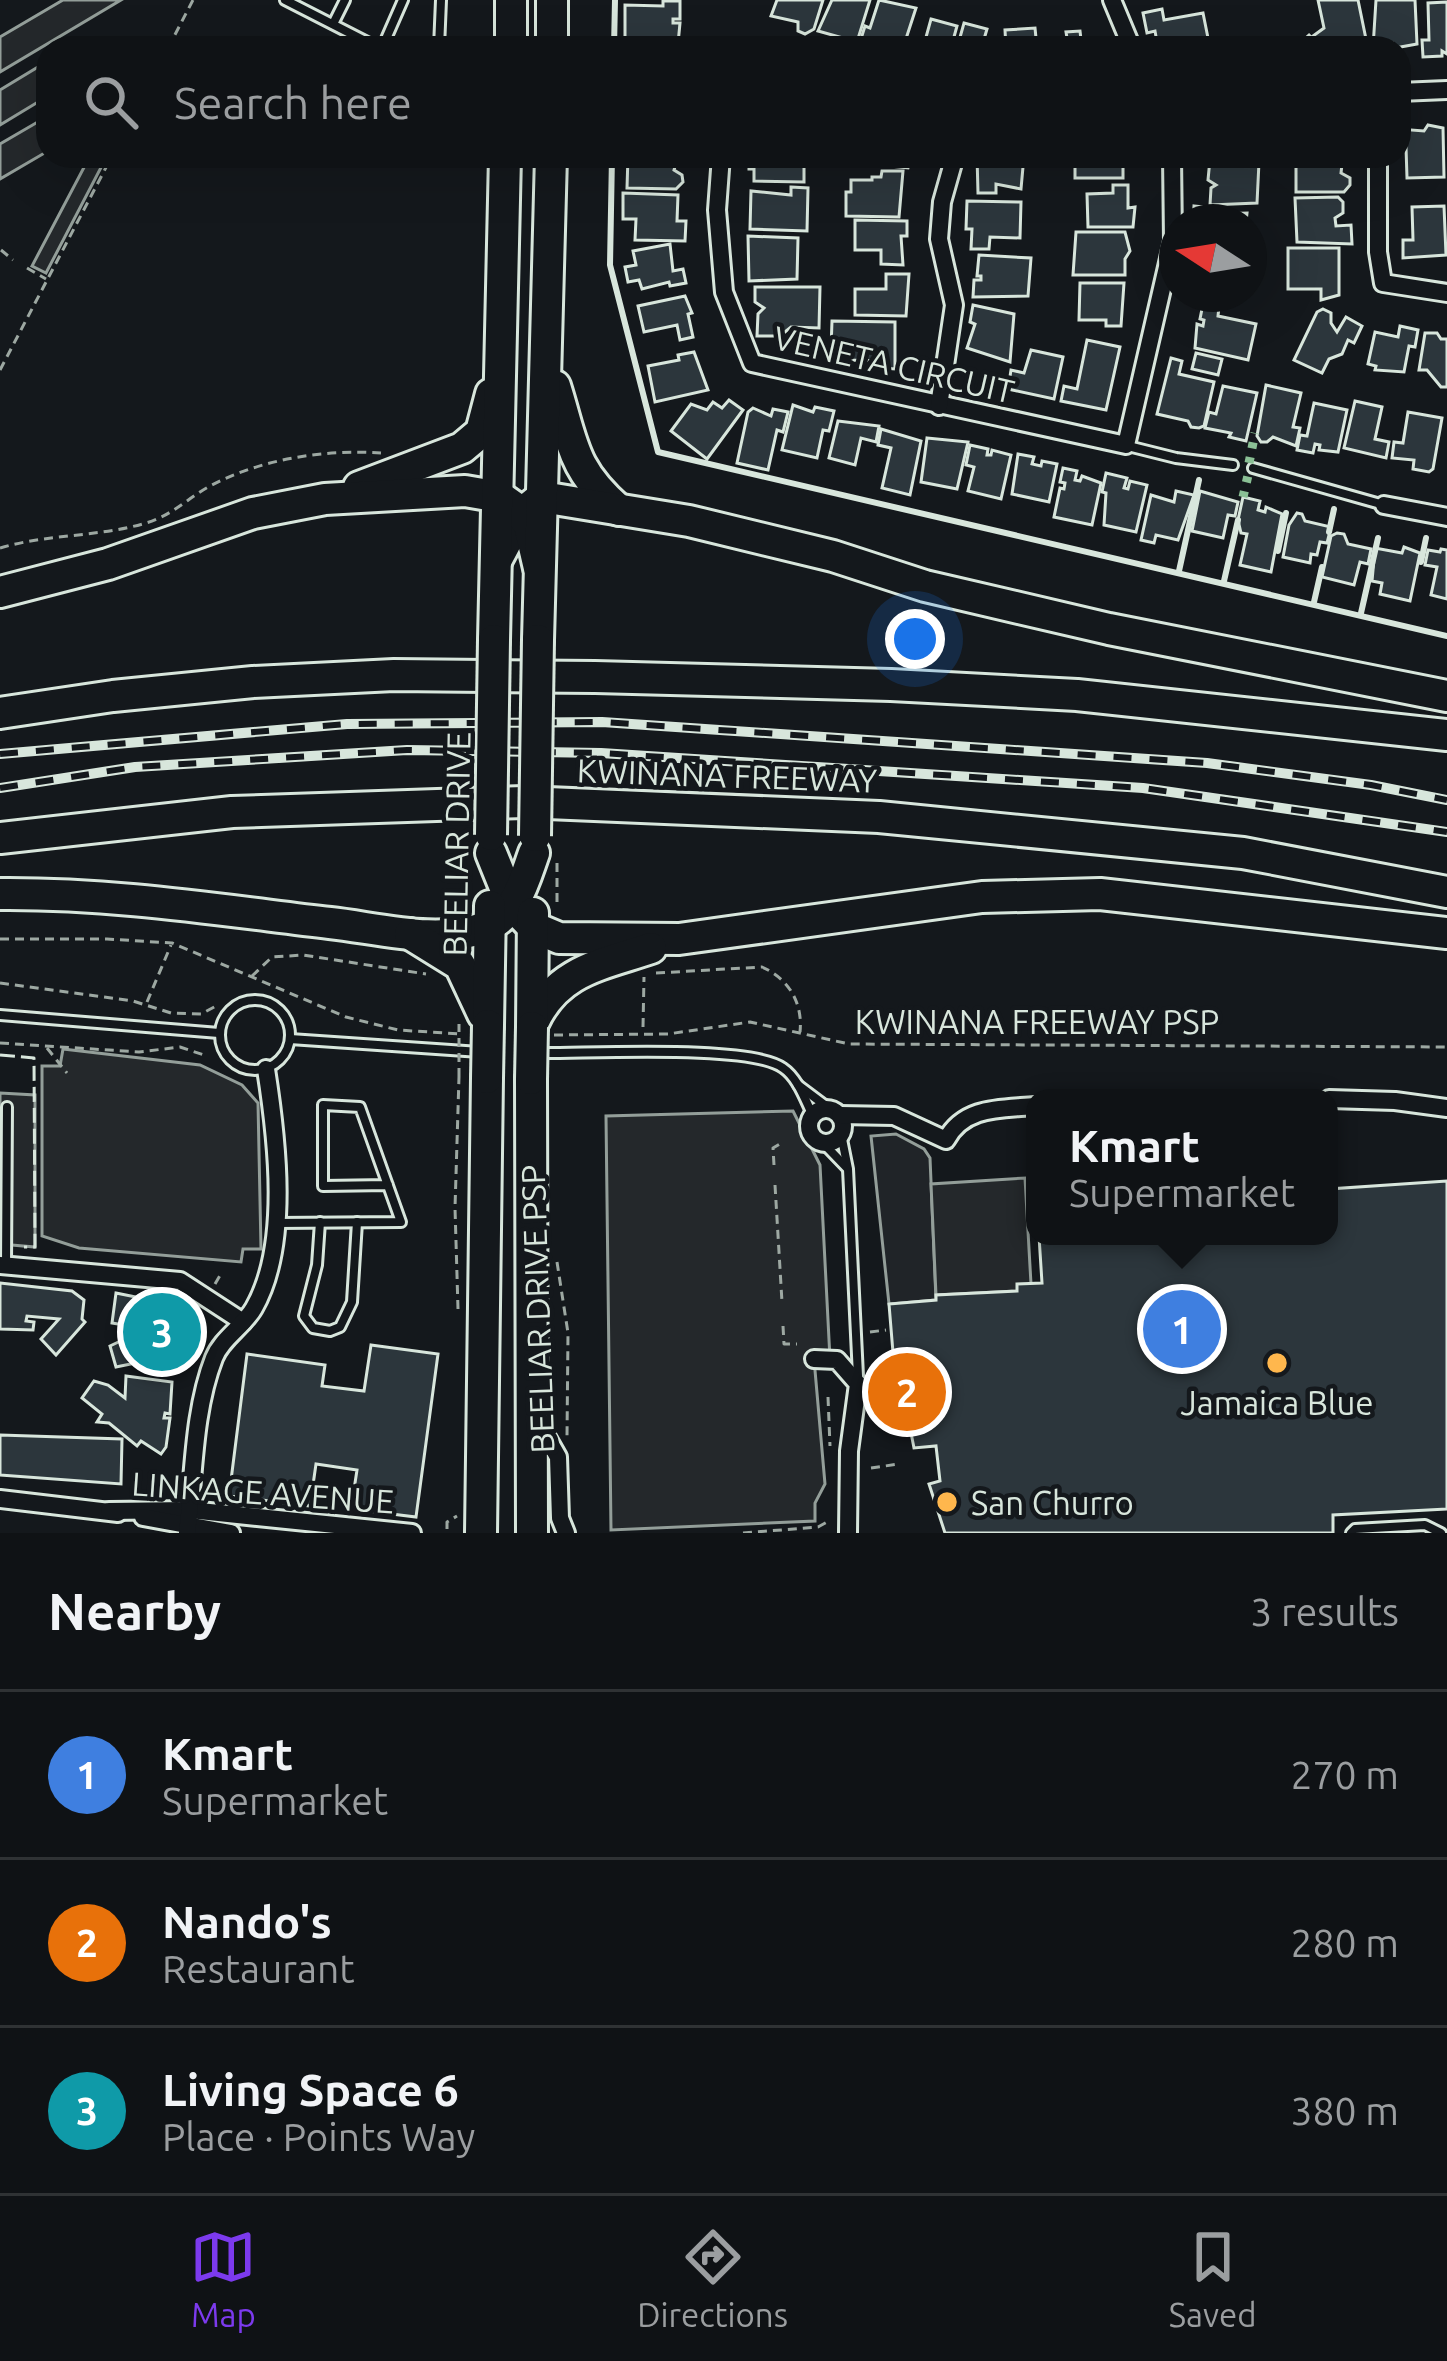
<!DOCTYPE html>
<html lang="en">
<head>
<meta charset="utf-8">
<style>
	:root { --surface:#0f1215; --page:#181b1e; --text:#f1f3f6; --muted:#9b9ea0; --line:#2f3234; --accent:#7c3aed }
	body { margin:0; font-family:Ubuntu,sans-serif; background:var(--page); color:var(--text) }
	.compass { position:absolute; left:1159px; top:204px; width:108px; height:108px; border-radius:50%; background:var(--surface); box-shadow:0 12px 48px #0002; rotate:282deg }
	.you { position:absolute; left:915px; top:639px; width:42px; height:42px; margin:-30px; border:9px solid #fff; border-radius:50%; background:#1a73e8; box-shadow:0 0 0 18px #1a73e833 }
	.badge { display:grid; place-items:center; width:78px; height:78px; border-radius:50%; background:var(--accent); color:#fff; font-size:39px; font-weight:700 }
	.pin { position:absolute; translate:-50% -50%; border:6px solid #fff; box-shadow:0 3px 12px #0006 }
	.popup { position:absolute; left:1026px; top:1089px; width:312px; height:156px; box-sizing:border-box; display:grid; place-content:center; border-radius:24px; background:var(--surface); filter:drop-shadow(0 3px 9px #0005); font-size:39px; white-space:nowrap; color:var(--muted) }
	.popup b { font-size:45px; color:var(--text) }
	.popup::after { content:''; position:absolute; left:50%; top:100%; margin-left:-24px; border:24px solid transparent; border-top-color:var(--surface) }
	.list { margin:0; padding:0; list-style:none }
	h2 { display:flex; justify-content:space-between; align-items:center; height:156px; margin:0; padding:0 48px; font-size:51px }
	h2 small { font-size:39px; font-weight:400; color:var(--muted) }
	.list li { display:grid; grid-template-columns:78px 1fr auto; gap:36px; align-items:center; box-sizing:border-box; height:168px; padding:0 48px; border-top:3px solid var(--line) }
	.list b { display:block; font-size:45px; white-space:nowrap }
	.list p { margin:0; font-size:39px; white-space:nowrap; color:var(--muted) }
	.list em { font-size:39px; font-style:normal; color:var(--muted) }
	.icon { flex:none; width:66px; height:66px; fill:none; stroke:currentColor; stroke-width:2; stroke-linecap:round; stroke-linejoin:round }
	.map { position:relative; flex:none; width:1447px; height:1533px; overflow:hidden }
	.search { position:absolute; background:var(--surface); box-shadow:0 12px 48px #0002; left:36px; right:36px; top:36px; height:132px; display:flex; align-items:center; gap:30px; box-sizing:border-box; padding:0 42px; border-radius:36px; color:var(--muted); font-size:45px }
	.sheet { height:660px; background:var(--surface) }
	nav { display:flex; justify-content:space-around; align-items:center; box-sizing:border-box; height:168px; border-top:3px solid var(--line); background:var(--surface); font-size:33px; color:var(--muted) }
	nav a { display:grid; justify-items:center; gap:6px }
	nav .on { color:var(--accent) }
	.map>svg:first-child { display:block }
</style>
</head>
<body>
<div class="map">
<svg width="1447" height="1533" viewBox="0 0 1447 1533">
	<rect width="100%" height="100%" fill="#14181c"/>
	<!-- green -->
	<polygon fill="#202428" stroke="#939e99" stroke-width="3" points="896,1134 924,1149 930,1158 936,1300 889,1304 871,1136"/>
	<!-- parking -->
	<g fill="#24282b" stroke="#939e99" stroke-width="3">
		<polygon points="63,0 121,0 0,72 0,37"/>
		<polygon points="48,61 48,96 0,125 0,90"/>
		<polygon points="48,116 48,151 0,179 0,144"/>
		<polygon points="90,156 107,156 46,273 32,266"/>
		<polygon points="63,1049 200,1065 242,1085 258,1103 261,1249 243,1249 241,1262 79,1248 42,1236 42,1066 60,1066"/>
		<polygon points="0,1093 35,1095 35,1247 0,1244"/>
		<polygon points="793,1111 820,1165 830,1359 814,1359 825,1484 815,1503 815,1521 611,1530 606,1116"/>
		<polygon points="1025,1178 1031,1284 1017,1291 936,1295 931,1184"/>
	</g>
	<!-- building -->
	<g fill="#2c363c" stroke="#d8e6dc" stroke-width="3">
		<polygon points="777,0 823,0 814,29 805,34 798,31 798,22 771,16"/>
		<polygon points="832,0 870,0 857,42 818,31"/>
		<polygon points="879,0 916,8 903,48 878,48 860,42 865,26 870,28"/>
		<polygon points="1318,0 1358,0 1367,44 1364,48 1345,48 1344,41 1323,48 1313,36 1324,28"/>
		<polygon points="1376,0 1415,0 1417,44 1395,48 1392,42 1392,48 1373,48"/>
		<polygon points="663,1 680,1 680,19 673,19 673,23 680,23 678,44 625,43 625,5 663,6"/>
		<polygon points="1447,2 1447,54 1442,51 1442,56 1423,57 1422,40 1429,40 1428,3"/>
		<polygon points="1162,9 1164,20 1203,13 1210,48 1158,48 1155,31 1147,33 1143,13"/>
		<polygon points="931,19 957,26 951,48 923,48"/>
		<polygon points="964,23 987,29 982,46 986,48 957,48"/>
		<polygon points="1035,28 1037,48 1006,48 1005,30"/>
		<polygon points="1080,31 1082,48 1041,48 1040,41 1067,38 1066,32"/>
		<polygon points="1309,35 1321,48 1267,48 1268,40 1299,44"/>
		<polygon points="1428,125 1443,128 1444,177 1407,178 1406,147 1399,147 1399,129 1424,131"/>
		<polygon points="628,156 678,156 674,170 682,175 683,182 676,189 627,188"/>
		<polygon points="754,156 804,156 804,182 754,181 754,169 749,169 749,160 754,160"/>
		<polygon points="859,156 911,156 908,168 858,163"/>
		<polygon points="977,156 1024,156 1021,189 996,184 996,193 978,193"/>
		<polygon points="1075,156 1123,158 1123,178 1075,178"/>
		<polygon points="1296,156 1343,156 1341,173 1350,178 1350,185 1344,192 1296,192"/>
		<polygon points="1210,159 1259,162 1257,203 1210,205 1211,188 1216,185 1208,180"/>
		<polygon points="882,171 903,171 899,217 846,216 846,192 851,192 851,180 872,180 872,177 881,177"/>
		<polygon points="1113,185 1128,185 1128,208 1135,207 1133,227 1088,227 1087,194 1113,193"/>
		<polygon points="791,187 808,188 807,231 750,229 751,191 791,195"/>
		<polygon points="623,193 678,195 677,221 686,221 685,241 635,240 636,219 623,219"/>
		<polygon points="1338,197 1343,202 1343,213 1335,218 1336,226 1351,225 1352,244 1297,242 1295,198"/>
		<polygon points="967,201 1021,202 1020,238 990,237 989,249 971,249 972,229 966,229"/>
		<polygon points="1194,206 1215,208 1215,214 1247,213 1246,222 1193,222"/>
		<polygon points="1444,206 1446,255 1403,258 1403,240 1413,240 1412,207"/>
		<polygon points="855,220 907,221 907,236 901,236 903,265 881,264 881,250 855,250"/>
		<polygon points="1076,232 1125,232 1130,251 1125,259 1125,275 1073,275"/>
		<polygon points="748,236 798,238 797,279 749,281"/>
		<polygon points="670,244 673,271 683,269 686,283 670,286 669,282 642,289 639,280 628,282 625,267 636,265 633,251"/>
		<polygon points="1288,248 1339,248 1339,295 1321,300 1321,289 1288,289"/>
		<polygon points="979,255 1031,258 1028,296 973,297 974,280 981,280 981,276 977,276"/>
		<polygon points="886,274 909,274 906,316 855,315 855,289 886,289"/>
		<polygon points="1080,283 1124,283 1121,326 1106,326 1106,320 1079,320"/>
		<polygon points="755,287 820,287 819,328 791,327 780,336 757,336 758,314 764,308 755,302"/>
		<polygon points="685,296 692,313 688,314 693,337 680,340 677,325 644,332 638,306"/>
		<polygon points="1203,304 1219,307 1218,316 1256,324 1248,360 1195,348 1197,324 1203,326 1204,320 1200,319"/>
		<polygon points="973,305 1014,314 1010,362 967,348 975,324 970,322"/>
		<polygon points="1323,309 1331,313 1331,323 1337,332 1346,317 1362,326 1354,343 1348,340 1342,354 1329,359 1322,373 1294,360 1317,312"/>
		<polygon points="832,321 895,322 895,369 881,368 881,361 848,360 848,349 831,349"/>
		<polygon points="1400,326 1418,330 1415,347 1409,346 1404,372 1375,370 1376,366 1368,364 1375,332 1398,337"/>
		<polygon points="1425,333 1437,333 1441,339 1447,339 1447,387 1441,387 1427,370 1419,370"/>
		<polygon points="1087,340 1120,347 1106,410 1061,401 1064,386 1077,389"/>
		<polygon points="1031,350 1063,357 1054,399 1008,389 1011,370 1024,373"/>
		<polygon points="694,352 708,390 655,402 648,366 679,360 678,355"/>
		<polygon points="1196,353 1222,359 1218,375 1192,369"/>
		<polygon points="1171,358 1182,361 1179,374 1214,382 1204,426 1199,428 1191,427 1188,421 1157,414"/>
		<polygon points="1266,385 1301,393 1293,427 1300,428 1296,446 1273,437 1267,442 1261,442 1257,436"/>
		<polygon points="1223,386 1257,393 1246,441 1229,437 1231,433 1205,428 1209,412 1216,414"/>
		<polygon points="729,400 743,410 707,459 671,431 691,404 707,410 713,402 722,408"/>
		<polygon points="1355,401 1382,407 1375,439 1389,442 1386,458 1344,448"/>
		<polygon points="1314,403 1347,410 1338,452 1319,450 1320,445 1315,444 1313,453 1297,450 1300,435 1307,436"/>
		<polygon points="793,405 813,412 815,407 834,411 829,431 823,430 817,458 782,450"/>
		<polygon points="753,408 771,416 773,409 788,412 783,432 777,430 768,470 737,463 748,412"/>
		<polygon points="1408,412 1442,418 1433,469 1429,472 1413,469 1414,460 1392,458 1394,442 1403,443"/>
		<polygon points="838,421 879,426 876,442 861,438 855,465 829,458"/>
		<polygon points="881,429 921,441 910,495 882,488 891,448 878,445"/>
		<polygon points="927,438 968,442 957,489 921,482"/>
		<polygon points="970,445 988,449 987,455 991,455 992,450 1011,455 1001,499 968,491 974,467 966,465"/>
		<polygon points="1018,454 1034,457 1032,464 1041,466 1042,461 1057,464 1049,502 1012,494"/>
		<polygon points="1063,468 1077,471 1075,480 1080,481 1082,476 1101,483 1092,525 1054,517 1060,488 1064,489 1065,483 1060,482"/>
		<polygon points="1106,473 1127,478 1124,488 1128,489 1130,481 1147,485 1136,532 1104,525 1106,493 1102,492"/>
		<polygon points="1176,491 1194,495 1178,540 1156,535 1154,543 1141,540 1151,495 1174,502"/>
		<polygon points="1200,491 1238,502 1235,516 1228,515 1223,538 1192,531"/>
		<polygon points="1243,497 1260,501 1258,510 1265,512 1266,507 1282,514 1271,572 1240,565 1247,534 1241,533 1238,520"/>
		<polygon points="1297,513 1302,514 1305,521 1331,527 1327,543 1320,542 1317,555 1311,554 1310,563 1283,557 1289,525"/>
		<polygon points="1337,533 1344,534 1348,544 1371,549 1368,564 1360,562 1354,585 1322,577 1331,536"/>
		<polygon points="1404,547 1420,553 1410,601 1380,594 1382,583 1372,581 1375,548 1402,553"/>
		<polygon points="1441,549 1447,550 1447,599 1431,595 1437,567 1425,565 1428,550 1440,552"/>
		<polygon points="1447,1181 1447,1509 1333,1515 1333,1533 945,1533 929,1484 940,1481 936,1446 914,1448 900,1377 895,1377 889,1304 936,1300 936,1295 1017,1291 1017,1284 1042,1283 1039,1236 1329,1236 1329,1189"/>
		<polygon points="0,1283 72,1291 84,1300 82,1319 85,1322 56,1355 41,1339 59,1319 27,1316 26,1321 34,1322 33,1330 0,1329"/>
		<polygon points="116,1293 190,1308 199,1350 116,1367 110,1346 129,1337 130,1326 112,1323"/>
		<polygon points="371,1345 438,1354 416,1517 351,1509 357,1470 316,1464 310,1506 229,1496 247,1354 325,1365 322,1386 364,1391"/>
		<polygon points="126,1376 172,1382 170,1414 165,1413 164,1418 170,1418 166,1447 161,1454 141,1441 137,1446 109,1423 97,1422 102,1414 82,1398 94,1381 108,1385 125,1398"/>
		<polygon points="0,1435 122,1439 121,1484 0,1475"/>
	</g>
	<g fill="none" stroke-linecap="round" stroke-linejoin="round">
		<!-- lane casing -->
		<g stroke="#d8e6dc" stroke-width="14">
			<g id="lane">
				<polyline points="285,0 379,48"/>
				<polyline points="333,24 345,0"/>
				<polyline points="382,48 403,0"/>
				<polyline points="439,48 441,0"/>
				<polyline points="1128,446 1176,458 1233,465"/>
				<polyline points="1253,468 1384,505"/>
				<circle cx="255" cy="1035" r="35"/>
				<polyline points="0,1015 219,1033"/>
				<polyline points="290,1039 480,1052"/>
				<path d="M 537,1053 C 585,1054 751,1044 783,1068 C 798,1078 805,1100 813,1116"/>
				<polyline points="798,1085 830,1109"/>
				<polyline points="841,1134 848,1169 858,1376"/>
				<polyline points="822,1142 847,1168"/>
				<polyline points="320,1222 317,1265 304,1316 313,1328 330,1331 340,1327 352,1302 357,1222"/>
				<polyline points="277,1223 401,1222 360,1107 323,1105 323,1186 388,1185"/>
				<polyline points="6,1264 7,1107"/>
				<polyline points="1351,1533 1355,1529 1425,1525 1441,1533"/>
			</g>
		</g>
		<!-- street casing -->
		<g stroke="#d8e6dc" stroke-width="22">
			<g id="street">
				<polyline points="1112,0 1132,48"/>
				<polyline points="1399,92 1447,90"/>
				<polyline points="721,156 717,210 724,292 752,363 1126,445 1173,241 1172,156"/>
				<polyline points="1378,156 1378,252 1383,283 1447,293"/>
				<polyline points="939,406 954,305 939,239 942,202 955,156"/>
				<polyline points="1384,505 1447,517"/>
				<polyline points="1329,1099 1395,1101 1447,1108"/>
				<circle cx="826" cy="1126" r="17"/>
				<path d="M 840,1115 L 894,1116 L 946,1140 C 964,1106 1001,1109 1035,1106"/>
				<polyline points="0,1265 180,1281 243,1322"/>
				<polyline points="814,1359 837,1360 858,1384 849,1451 848,1533"/>
				<polyline points="537,1420 558,1457 560,1518 566,1533"/>
				<polyline points="0,1499 118,1513"/>
				<polyline points="109,1511 190,1510 412,1533"/>
				<polyline points="143,1517 231,1533"/>
				<path d="M 187,1533 C 194,1476 193,1412 214,1358 C 222,1338 244,1326 254,1308 C 290,1245 277,1139 266,1069"/>
			</g>
		</g>
		<!-- highway casing -->
		<g stroke="#d8e6dc" stroke-width="36">
			<g id="highway">
				<polyline points="511,48 511,0"/>
				<polyline points="552,48 552,0"/>
				<path d="M 555,386 C 573,443 571,468 619,510"/>
				<polyline points="359,487 462,448 481,432 491,394"/>
				<polyline points="497,559 521,514 542,497 689,521 833,556 925,586 1109,629 1447,696"/>
				<polyline points="0,592 108,564 253,513 325,499 465,491 500,497 517,509 529,525 539,568"/>
				<polyline points="494,640 505,156"/>
				<polyline points="538,640 551,156"/>
				<polyline points="0,713 113,696 253,682 394,675 595,677 891,685 1077,695 1447,735"/>
				<polyline points="0,838 232,812 524,802 879,817 1243,853 1447,892"/>
				<polyline points="491,853 512,905 533,927 559,938 679,939 982,897 1100,894 1447,933"/>
				<path d="M 0,894 C 111,893 220,910 330,923 C 377,928 440,946 485,927 C 516,915 524,881 534,853"/>
				<polyline points="410,934 460,965 483,1014"/>
				<path d="M 534,1021 C 558,970 601,965 651,948"/>
				<polyline points="488,1025 490,906"/>
				<polyline points="532,1027 533,913"/>
				<polyline points="531,1079 532,1533"/>
				<polyline points="481,1533 487,1078"/>
			</g>
		</g>
		<!-- path -->
		<g stroke="#9da8a2" stroke-width="3" stroke-dasharray="9 6" stroke-linecap="butt">
			<polyline points="168,48 193,0"/>
			<polyline points="1,250 13,260"/>
			<polyline points="27,268 46,279"/>
			<polyline points="0,370 112,156"/>
			<path d="M 0,548 C 47,534 99,537 146,523 C 171,516 188,498 210,486 C 261,459 325,449 381,453"/>
			<polyline points="557,863 557,907"/>
			<polyline points="0,939 107,939 172,943 346,1017 398,1030 461,1034"/>
			<path d="M 656,973 L 762,967 C 789,979 803,1003 800,1032"/>
			<polyline points="252,976 272,957 303,955 426,974"/>
			<polyline points="0,983 133,1001 171,1013 201,1014 218,1005"/>
			<polyline points="147,1002 171,945"/>
			<polyline points="643,1027 644,977"/>
			<polyline points="554,1035 668,1034 750,1022 849,1044 1447,1047"/>
			<polyline points="0,1043 139,1052 180,1047 207,1056"/>
			<polyline points="47,1048 67,1073"/>
			<polyline points="774,1165 773,1148 783,1142"/>
			<polyline points="775,1185 782,1302"/>
			<polyline points="557,1262 568,1333 567,1437"/>
			<polyline points="215,1284 222,1272"/>
			<polyline points="458,1309 455,1208 459,1077"/>
			<polyline points="783,1326 784,1344 797,1344"/>
			<polyline points="870,1332 886,1330"/>
			<polyline points="828,1397 830,1446"/>
			<polyline points="871,1468 899,1464"/>
			<polyline points="447,1529 447,1522 457,1516"/>
			<polyline points="743,1533 818,1527 829,1521"/>
		</g>
		<!-- lane -->
		<use href="#lane" stroke="#14181c" stroke-width="8"/>
		<!-- street -->
		<use href="#street" stroke="#14181c" stroke-width="16"/>
		<!-- highway -->
		<use href="#highway" stroke="#14181c" stroke-width="30"/>
		<!-- rail casing -->
		<g stroke="#d8e6dc" stroke-width="10">
			<g id="rail">
				<polyline points="0,754 347,724 602,722 1207,763 1371,785 1447,800"/>
				<polyline points="0,788 135,767 407,750 601,753 1143,788 1447,832"/>
			</g>
		</g>
		<!-- rail -->
		<use href="#rail" stroke="#14181c" stroke-width="6" stroke-dasharray="18" stroke-linecap="butt"/>
		<!-- highway-bridge casing -->
		<g stroke="#d8e6dc" stroke-width="36" stroke-linecap="butt">
			<g id="highway-bridge">
				<polyline points="491,835 494,640"/>
				<polyline points="535,836 538,640"/>
				<polyline points="487,1078 488,1025"/>
				<polyline points="531,1079 532,1027"/>
			</g>
		</g>
		<!-- path-bridge -->
		<polyline stroke="#9da8a2" stroke-width="3" stroke-dasharray="9 6" stroke-linecap="butt" points="459,1077 459,1024"/>
		<!-- highway-bridge -->
		<use href="#highway-bridge" stroke="#14181c" stroke-width="30"/>
		<!-- hedge -->
		<g stroke="#8ac095" stroke-width="9" stroke-dasharray="6 9" stroke-linecap="butt">
			<polyline points="1249,463 1255,433"/>
			<polyline points="1243,497 1249,471"/>
		</g>
		<!-- fence -->
		<polyline stroke="#d8e6dc" stroke-width="3" stroke-dasharray="15 6" stroke-linecap="butt" points="0,1055 34,1058 35,1247 24,1247"/>
		<!-- wall -->
		<g stroke="#d8e6dc" stroke-width="6">
			<polyline points="614,48 615,0"/>
			<polyline points="612,156 610,265 658,452 1447,636"/>
			<polyline points="1329,532 1334,509"/>
			<polyline points="1278,551 1286,513"/>
			<polyline points="1421,562 1426,538"/>
			<polyline points="1179,571 1199,480"/>
			<polyline points="1224,581 1238,520"/>
			<polyline points="1314,602 1322,567"/>
			<polyline points="1361,613 1378,538"/>
		</g>
	</g>
	<!-- markers -->
	<g fill="#ffb74d" stroke="#14181c" stroke-width="4.5">
		<circle cx="1277" cy="1363" r="12"/>
		<circle cx="947" cy="1502" r="12"/>
	</g>
	<g text-anchor="middle" dominant-baseline="central" stroke-width="9" stroke-linejoin="round" paint-order="stroke">
		<!-- street labels -->
		<g font-size="33" fill="#d8e6dc" stroke="#14181c">
			<text transform="translate(894 364) rotate(13)">VENETA CIRCUIT</text>
			<text transform="translate(727 775) rotate(2)">KWINANA FREEWAY</text>
			<text transform="translate(456 844) rotate(-89)">BEELIAR DRIVE</text>
			<text x="1037" y="1021">KWINANA FREEWAY PSP</text>
			<text transform="translate(537 1309) rotate(-92)">BEELIAR DRIVE PSP</text>
			<text transform="translate(263 1492) rotate(4)">LINKAGE AVENUE</text>
		</g>
		<!-- poi labels -->
		<g font-size="33" fill="#d8e6dc" stroke="#14181c">
			<text x="1277" y="1402">Jamaica Blue</text>
			<text x="971" y="1502" text-anchor="start">San Churro</text>
		</g>
	</g>
</svg>
<svg class="compass" viewBox="-18 -18 36 36"><path d="M0-13l5 13h-10z" fill="#e53935"/><path d="M0 13l5-13h-10z" fill="#9b9ea0"/></svg>
<div class="you"></div>
<div class="pin badge" style="left:1182px;top:1329px;background:#3f7fe0">1</div>
<div class="popup"><b>Kmart</b>Supermarket</div>
<div class="pin badge" style="left:907px;top:1392px;background:#e8710a">2</div>
<div class="pin badge" style="left:162px;top:1332px;background:#0f9aa8">3</div>
<div class="search"><svg class="icon" aria-label="search" viewBox="0 0 24 24"><circle cx="10" cy="10" r="6"/><path d="M15 15l6 6"/></svg>Search here</div>
</div>
<section class="sheet">
<h2>Nearby<small>3 results</small></h2>
<ul class="list">
<li><span class="badge" style="background:#3f7fe0">1</span><div><b>Kmart</b><p>Supermarket</p></div><em>270 m</em></li>
<li><span class="badge" style="background:#e8710a">2</span><div><b>Nando's</b><p>Restaurant</p></div><em>280 m</em></li>
<li><span class="badge" style="background:#0f9aa8">3</span><div><b>Living Space 6</b><p>Place · Points Way</p></div><em>380 m</em></li>
</ul>
</section>
<nav>
<a class="on"><svg class="icon" aria-label="map" viewBox="0 0 24 24"><path d="M3 6l6-2 6 2 6-2v14l-6 2-6-2-6 2zM9 4v14M15 6v14"/></svg>Map</a>
<a><svg class="icon" aria-label="directions" viewBox="0 0 24 24"><path d="M12 3l9 9-9 9-9-9zM9 14v-3h6M13 9l2 2-2 2"/></svg>Directions</a>
<a><svg class="icon" aria-label="saved" viewBox="0 0 24 24"><path d="M7 4h10v16l-5-4-5 4z"/></svg>Saved</a>
</nav>
</body>
</html>
